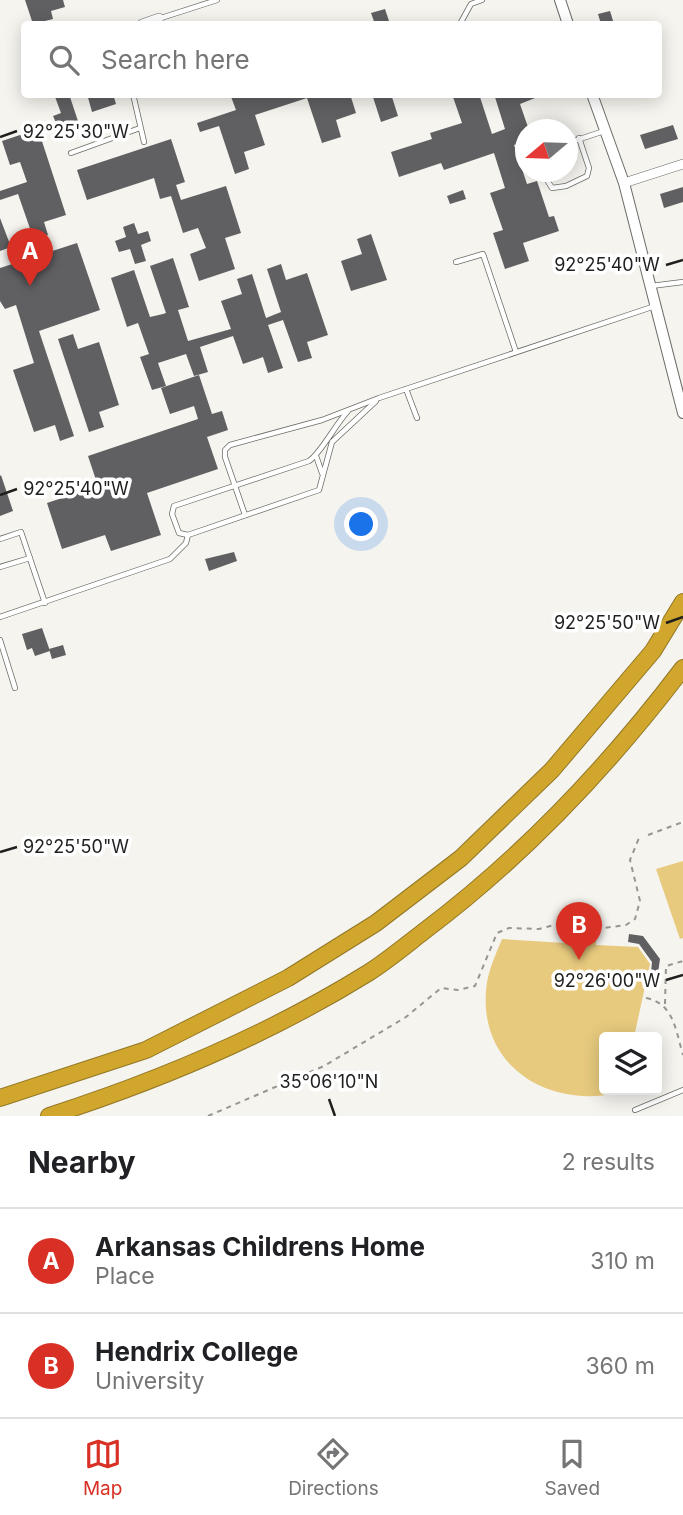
<!DOCTYPE html>
<html lang="en">
<head>
<meta charset="utf-8">
<style>
	:root { --surface:#fff; --page:#f6f6f6; --text:#202124; --muted:#757577; --line:#e0e0e0; --accent:#d93025 }
	body { margin:0; font-family:Inter,sans-serif; background:var(--page); color:var(--text) }
	.controls { position:absolute; right:21px; bottom:21px; display:grid; overflow:hidden; border-radius:7px; box-shadow:0 4px 18px #0003 }
	.controls button { width:63px; height:63px; display:grid; place-items:center; padding:0; border:0; border-bottom:2px solid var(--line); background:var(--surface); color:var(--text); font:35px sans-serif }
	.compass { position:absolute; left:515px; top:119px; width:63px; height:63px; border-radius:50%; background:var(--surface); box-shadow:0 4px 18px #0003; rotate:251deg }
	.you { position:absolute; left:362px; top:525px; width:24px; height:24px; margin:-18px; border:5px solid #fff; border-radius:50%; background:#1a73e8; box-shadow:0 0 0 10px #1a73e833 }
	.badge { display:grid; place-items:center; width:46px; height:46px; border-radius:50%; background:var(--accent); color:#fff; font-size:23px; font-weight:700 }
	.pin { position:absolute; translate:-50% -58px; filter:drop-shadow(0 2px 4px #0008) }
	.pin::after { content:''; position:absolute; top:37px; width:24px; height:21px; background:inherit; clip-path:polygon(0 0,100% 0,50% 100%) }
	.list { margin:0; padding:0; list-style:none }
	h2 { display:flex; justify-content:space-between; align-items:center; height:91px; margin:0; padding:0 28px; font-size:30px }
	h2 small { font-size:23px; font-weight:400; color:var(--muted) }
	.list li { display:grid; grid-template-columns:46px 1fr auto; gap:21px; align-items:center; box-sizing:border-box; height:105px; padding:0 28px; border-top:2px solid var(--line) }
	.list b { display:block; font-size:26px; white-space:nowrap }
	.list p { margin:0; font-size:23px; white-space:nowrap; color:var(--muted) }
	.list em { font-size:23px; font-style:normal; color:var(--muted) }
	.icon { flex:none; width:38px; height:38px; fill:none; stroke:currentColor; stroke-width:2; stroke-linecap:round; stroke-linejoin:round }
	.map { position:relative; flex:none; width:683px; height:1116px; overflow:hidden }
	.search { position:absolute; background:var(--surface); box-shadow:0 4px 18px #0003; left:21px; right:21px; top:21px; height:77px; display:flex; align-items:center; gap:18px; box-sizing:border-box; padding:0 24px; border-radius:7px; color:var(--muted); font-size:26px }
	.sheet { height:301px; background:var(--surface) }
	nav { display:flex; justify-content:space-around; align-items:center; box-sizing:border-box; height:98px; border-top:2px solid var(--line); background:var(--surface); font-size:19px; color:var(--muted) }
	nav a { display:grid; justify-items:center; gap:4px }
	nav .on { color:var(--accent) }
	.map>svg:first-child { display:block }
</style>
</head>
<body>
<div class="map">
<svg width="683" height="1116" viewBox="0 0 683 1116">
	<rect width="100%" height="100%" fill="#f5f4ef"/>
	<!-- green -->
	<g fill="#e7ca7e">
		<polygon points="683,861 683,938 680,939 656,869"/>
		<path d="M 567,928 L 597,929 L 596,945 L 638,947 L 650,964 L 634,1037 L 604,1037 L 604,1090 L 622,1090 L 621,1092 C 552,1110 480,1069 486,991 C 487,973 495,956 502,939 L 565,943 Z"/>
	</g>
	<!-- building -->
	<g fill="#605f62">
		<polygon points="25,0 63,0 65,7 51,11 53,19 33,24"/>
		<polygon points="385,9 390,24 375,24 371,13"/>
		<polygon points="610,11 614,24 601,24 598,14"/>
		<polygon points="54,94 69,94 79,124 67,129 65,123 57,125 53,116 61,113"/>
		<polygon points="87,94 113,94 116,104 92,112"/>
		<polygon points="230,94 274,94 275,98 284,94 350,94 356,113 336,120 341,137 322,143 307,98 255,115 265,145 244,152 249,169 235,174 219,126 200,132 197,123 236,110"/>
		<polygon points="372,94 391,94 398,116 381,122"/>
		<polygon points="462,94 479,94 492,134 505,129 494,94 545,94 520,104 529,130 526,130 526,141 514,145 527,184 537,181 549,217 554,216 559,231 523,243 529,261 505,269 493,233 503,230 490,193 505,188 494,153 444,170 441,163 399,177 391,152 432,139 430,133 462,123 453,97"/>
		<polygon points="673,125 678,139 645,149 640,135"/>
		<polygon points="38,129 66,215 44,222 48,235 34,240 18,194 0,200 0,191 27,182 20,162 10,165 2,141"/>
		<polygon points="171,139 185,182 176,185 181,200 226,186 241,233 225,238 235,269 199,281 190,254 206,248 198,228 183,233 171,196 160,199 154,178 87,200 77,170"/>
		<polygon points="683,187 683,202 664,208 660,194"/>
		<polygon points="463,190 466,199 450,204 447,196"/>
		<polygon points="0,218 11,247 0,251"/>
		<polygon points="134,223 138,234 148,231 151,241 141,245 146,261 135,264 130,249 119,252 115,241 126,237 123,227"/>
		<polygon points="371,234 387,280 351,291 341,261 362,254 357,239"/>
		<polygon points="77,243 100,310 39,331 74,436 60,441 55,425 34,432 13,370 34,363 16,305 5,309 0,301 0,268"/>
		<polygon points="173,258 189,307 178,310 188,341 231,329 221,301 242,294 237,279 252,274 266,318 281,312 267,269 281,264 286,280 307,273 328,335 307,342 312,358 298,362 283,320 268,325 283,368 268,373 263,357 243,364 233,336 200,347 208,372 194,376 186,354 158,363 166,386 152,390 140,357 149,354 138,323 127,327 111,278 134,270 150,317 163,314 166,313 150,266"/>
		<polygon points="73,334 78,349 99,342 119,405 99,412 104,427 89,432 58,339"/>
		<polygon points="199,375 212,414 222,411 228,430 207,437 218,469 147,493 161,535 111,551 105,535 62,549 47,503 98,486 88,456 198,419 194,406 170,414 161,388"/>
		<polygon points="1,475 13,511 0,516 0,476"/>
		<polygon points="234,552 237,561 209,571 205,559"/>
		<polygon points="42,628 50,651 35,656 32,648 27,650 22,634"/>
		<polygon points="63,645 66,655 52,659 49,649"/>
		<polygon points="629,934 643,936 660,959 658,973 651,972 652,962 639,944 628,942"/>
	</g>
	<g fill="none" stroke-linecap="round" stroke-linejoin="round">
		<!-- service casing -->
		<g stroke="#6c6b67" stroke-width="6">
			<g id="service">
				<polyline points="158,19 217,0"/>
				<polyline points="460,24 471,4 482,0"/>
				<polyline points="133,94 144,142"/>
				<polyline points="568,143 604,131"/>
				<polyline points="71,153 140,128"/>
				<polyline points="542,172 552,188 566,186 587,176 589,168 579,138"/>
				<polyline points="456,262 483,254 516,352"/>
				<polyline points="651,286 683,282"/>
				<polyline points="406,389 417,418"/>
				<path d="M 348,411 C 335,425 321,453 309,461 L 174,506 L 172,514 L 179,533 L 188,535 L 319,490 L 332,442 L 376,401"/>
				<polyline points="316,456 322,473"/>
				<polyline points="245,515 225,457 225,450 230,445 322,420 379,398 655,306"/>
				<polyline points="0,539 21,532 45,603"/>
				<polyline points="0,567 30,558"/>
				<polyline points="0,617 170,559 186,543 188,535"/>
				<polyline points="0,640 15,688"/>
				<polyline points="635,1110 683,1090"/>
			</g>
		</g>
		<!-- minor casing -->
		<g stroke="#6c6b67" stroke-width="10">
			<g id="minor">
				<polyline points="142,24 159,18"/>
				<polyline points="624,183 683,164"/>
			</g>
		</g>
		<!-- tertiary casing -->
		<g stroke="#6c6b67" stroke-width="12">
			<g id="tertiary">
				<polyline points="560,0 568,24"/>
				<polyline points="592,94 624,183 683,413"/>
			</g>
		</g>
		<!-- motorway casing -->
		<g stroke="#927727" stroke-width="18">
			<g id="motorway">
				<polyline points="0,1098 146,1050 288,978 376,923 461,858 552,770 653,651 683,602"/>
				<path d="M 49,1116 C 161,1080 268,1035 368,973 C 387,961 405,946 423,932 C 523,857 608,767 683,668"/>
			</g>
		</g>
		<!-- path -->
		<g stroke="#969692" stroke-width="2" stroke-dasharray="5 5" stroke-linecap="butt">
			<polyline points="648,835 683,822"/>
			<path d="M 646,998 C 674,1003 676,1032 683,1055"/>
			<polyline points="665,1004 666,966 683,961"/>
			<polyline points="208,1116 324,1066 406,1017 441,988 458,990 475,986 497,933 509,928 539,929 562,923 604,928 626,925 635,919 640,901 630,860 639,838"/>
		</g>
		<!-- service -->
		<use href="#service" stroke="#fff" stroke-width="4.5"/>
		<!-- minor -->
		<use href="#minor" stroke="#fff" stroke-width="9"/>
		<!-- tertiary -->
		<use href="#tertiary" stroke="#fff" stroke-width="10"/>
		<!-- motorway -->
		<use href="#motorway" stroke="#d0a62c" stroke-width="16"/>
	</g>
	<!-- ticks -->
	<path fill="none" stroke="#1f1f1d" stroke-width="2.5" d="M 0,137 L 17,131M 666,265 L 683,260M 0,495 L 17,489M 666,623 L 683,617M 0,852 L 17,847M 666,980 L 683,975M 329,1099 L 335,1116"/>
	<g font-size="18" text-anchor="middle" fill="#1f1f1d" stroke="#fff" stroke-width="7" stroke-linejoin="round" paint-order="stroke">
		<text x="76" y="138">92°25'30"W</text>
		<text x="607" y="271">92°25'40"W</text>
		<text x="76" y="495">92°25'40"W</text>
		<text x="607" y="629">92°25'50"W</text>
		<text x="76" y="853">92°25'50"W</text>
		<text x="607" y="987">92°26'00"W</text>
		<text x="329" y="1088">35°06'10"N</text>
	</g>
</svg>
<div class="controls">
<button><svg class="icon" aria-label="layers" viewBox="0 0 24 24"><path d="M12 4l9 5-9 5-9-5zM3 14l9 5 9-5"/></svg></button>
</div>
<svg class="compass" viewBox="-18 -18 36 36"><path d="M0-13l5 13h-10z" fill="#e53935"/><path d="M0 13l5-13h-10z" fill="#757577"/></svg>
<div class="you"></div>
<div class="pin badge" style="left:30px;top:286px">A</div>
<div class="pin badge" style="left:579px;top:960px">B</div>
<div class="search"><svg class="icon" aria-label="search" viewBox="0 0 24 24"><circle cx="10" cy="10" r="6"/><path d="M15 15l6 6"/></svg>Search here</div>
</div>
<section class="sheet">
<h2>Nearby<small>2 results</small></h2>
<ul class="list">
<li><span class="badge">A</span><div><b>Arkansas Childrens Home</b><p>Place</p></div><em>310 m</em></li>
<li><span class="badge">B</span><div><b>Hendrix College</b><p>University</p></div><em>360 m</em></li>
</ul>
</section>
<nav>
<a class="on"><svg class="icon" aria-label="map" viewBox="0 0 24 24"><path d="M3 6l6-2 6 2 6-2v14l-6 2-6-2-6 2zM9 4v14M15 6v14"/></svg>Map</a>
<a><svg class="icon" aria-label="directions" viewBox="0 0 24 24"><path d="M12 3l9 9-9 9-9-9zM9 14v-3h6M13 9l2 2-2 2"/></svg>Directions</a>
<a><svg class="icon" aria-label="saved" viewBox="0 0 24 24"><path d="M7 4h10v16l-5-4-5 4z"/></svg>Saved</a>
</nav>
</body>
</html>
